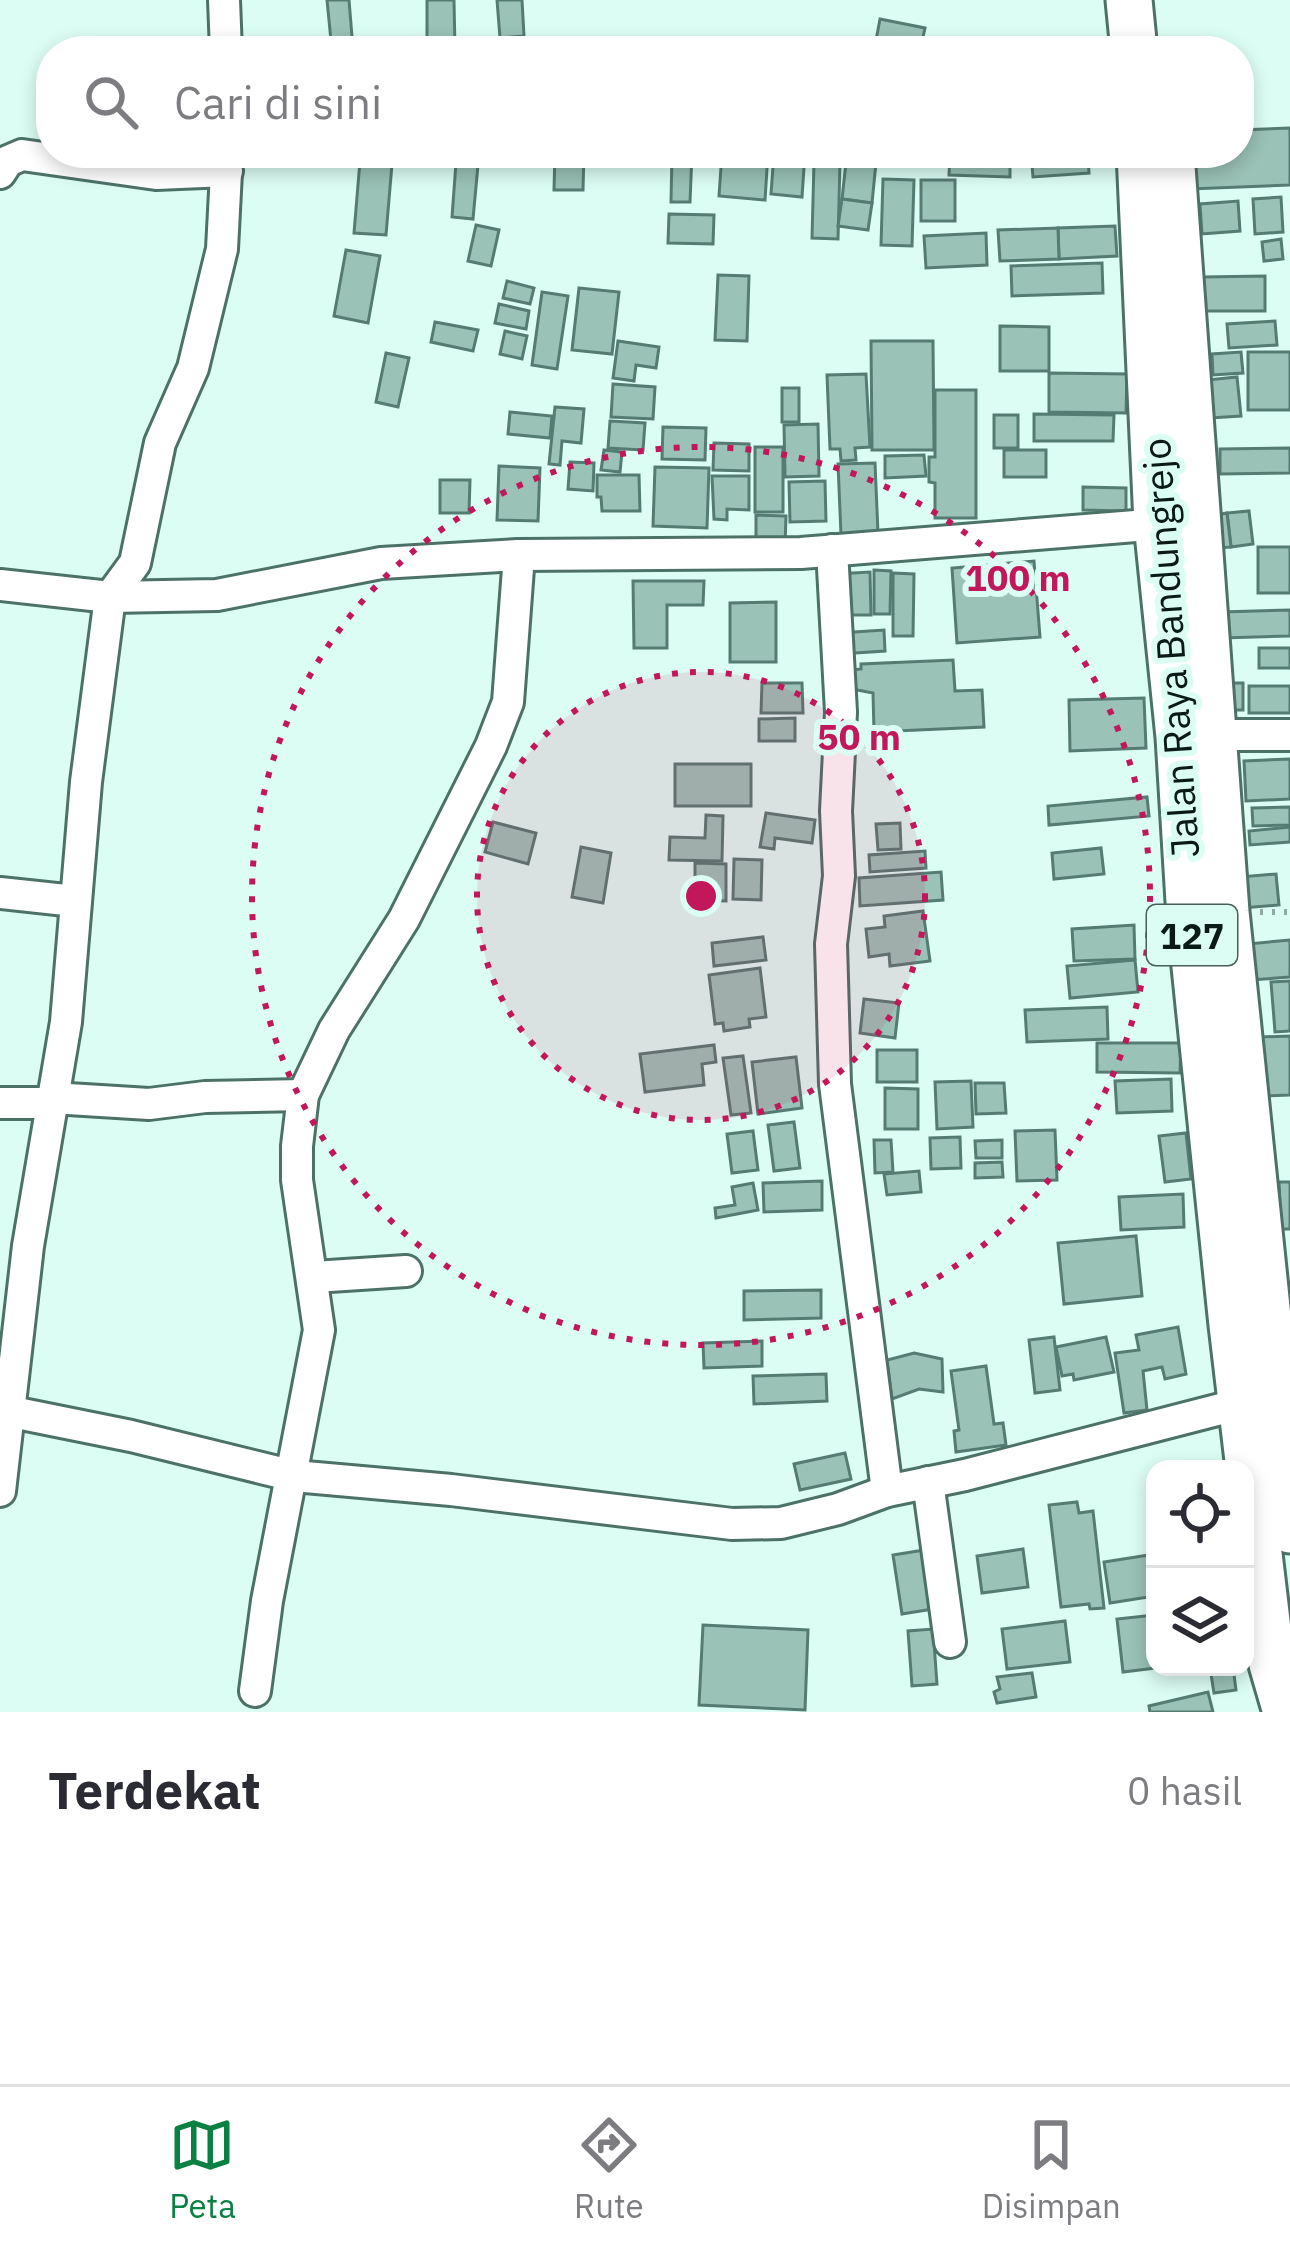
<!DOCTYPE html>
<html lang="id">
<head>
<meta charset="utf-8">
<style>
	:root { --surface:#fff; --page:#f2f2f3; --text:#2b2b33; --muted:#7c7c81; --line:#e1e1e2; --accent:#0b8043 }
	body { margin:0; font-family:"IBM Plex Sans",sans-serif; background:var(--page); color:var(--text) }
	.controls { position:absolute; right:36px; bottom:36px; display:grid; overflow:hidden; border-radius:24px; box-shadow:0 6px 18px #0003 }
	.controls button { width:108px; height:108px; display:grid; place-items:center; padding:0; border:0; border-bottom:3px solid var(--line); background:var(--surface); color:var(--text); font:60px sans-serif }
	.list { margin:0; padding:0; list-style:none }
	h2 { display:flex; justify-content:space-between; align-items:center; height:156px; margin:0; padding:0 48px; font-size:51px }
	h2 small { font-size:39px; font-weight:400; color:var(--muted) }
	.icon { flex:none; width:66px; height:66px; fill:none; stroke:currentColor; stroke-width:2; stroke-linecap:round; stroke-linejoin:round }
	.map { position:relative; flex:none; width:1290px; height:1712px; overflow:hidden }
	.search { position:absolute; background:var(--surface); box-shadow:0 6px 18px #0003; left:36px; right:36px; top:36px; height:132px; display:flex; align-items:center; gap:30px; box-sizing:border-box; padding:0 42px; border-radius:48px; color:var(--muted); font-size:45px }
	.sheet { height:372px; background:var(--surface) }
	nav { display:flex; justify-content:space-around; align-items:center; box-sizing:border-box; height:168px; border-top:3px solid var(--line); background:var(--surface); font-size:33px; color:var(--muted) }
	nav a { display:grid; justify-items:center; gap:6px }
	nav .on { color:var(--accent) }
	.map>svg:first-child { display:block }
</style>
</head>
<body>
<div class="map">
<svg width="1290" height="1712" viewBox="0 0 1290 1712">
	<rect width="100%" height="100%" fill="#dcfdf4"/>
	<!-- building -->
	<g fill="#9ac2b7" stroke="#557c72" stroke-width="3">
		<polygon points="327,0 349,0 353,49 332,51"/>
		<polygon points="427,0 454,0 455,49 427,49"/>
		<polygon points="497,0 522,0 524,36 500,38"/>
		<polygon points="880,19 925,28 920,51 874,51"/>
		<polygon points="1290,128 1290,185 1190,189 1189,153 1239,153 1239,130"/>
		<polygon points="555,153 584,153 583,190 554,190"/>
		<polygon points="672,153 692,153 690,202 671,202"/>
		<polygon points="722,153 768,153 765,200 719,196"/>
		<polygon points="774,153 805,153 802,197 771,194"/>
		<polygon points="847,153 877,153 872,203 842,199"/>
		<polygon points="950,153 1010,153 1010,177 949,175"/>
		<polygon points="1031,153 1088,153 1089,173 1033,177"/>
		<polygon points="360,161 392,164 386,235 354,233"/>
		<polygon points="814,162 840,163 838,239 812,238"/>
		<polygon points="456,163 478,165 473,219 452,217"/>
		<polygon points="883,179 914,180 912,246 881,245"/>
		<rect x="921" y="180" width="34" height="41"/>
		<polygon points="1281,197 1283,232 1255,234 1253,199"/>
		<polygon points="842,199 872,203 868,230 838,226"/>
		<polygon points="1238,201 1240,231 1202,234 1200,204"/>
		<polygon points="669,214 714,215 713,244 668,243"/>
		<polygon points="476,225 499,230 491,266 468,261"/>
		<polygon points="1115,226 1117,256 1059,259 1058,228"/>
		<polygon points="1058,228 1059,259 1000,261 998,230"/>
		<polygon points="986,233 987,265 926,268 924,236"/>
		<polygon points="1281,239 1283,259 1264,261 1262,242"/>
		<polygon points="346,250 380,256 368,323 334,316"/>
		<polygon points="1102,263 1103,293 1012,296 1011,266"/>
		<polygon points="718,275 749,276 747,341 715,340"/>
		<polygon points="1265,276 1265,311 1203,311 1203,277"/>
		<polygon points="507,281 534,288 530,304 503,298"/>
		<polygon points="579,288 619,292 612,354 572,350"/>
		<polygon points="542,292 568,296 557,369 532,365"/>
		<polygon points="499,304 529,311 526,329 495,323"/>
		<polygon points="1275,321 1277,345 1229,348 1227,324"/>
		<polygon points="435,322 478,330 473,351 431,342"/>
		<polygon points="1000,326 1049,327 1049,371 1000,371"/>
		<polygon points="505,331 527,336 522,359 500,354"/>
		<polygon points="618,341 659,347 656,368 636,365 634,381 613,378"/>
		<polygon points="871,341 933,341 934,450 872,450"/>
		<polygon points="1241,352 1243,373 1213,375 1212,354"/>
		<rect x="1248" y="352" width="42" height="58"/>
		<polygon points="386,353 409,358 398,407 376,402"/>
		<polygon points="1049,373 1127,374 1126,413 1049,412"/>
		<polygon points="866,374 870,447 855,448 856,460 841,461 840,449 830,449 827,375"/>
		<polygon points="1237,377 1241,416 1210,418 1207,380"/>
		<polygon points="613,384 655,387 653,419 611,417"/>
		<rect x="782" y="388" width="17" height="34"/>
		<polygon points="935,390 976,390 976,518 935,518 935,483 929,482 929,457 935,457"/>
		<polygon points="555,407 584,409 581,443 562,441 560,465 549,464"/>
		<polygon points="510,412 552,416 550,438 508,434"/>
		<polygon points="1034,414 1114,415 1113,441 1034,441"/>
		<rect x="994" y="415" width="24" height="33"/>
		<polygon points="610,421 645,423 643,450 608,448"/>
		<polygon points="818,424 819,476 785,477 784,425"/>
		<polygon points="663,427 706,428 705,460 662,459"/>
		<polygon points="714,443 749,444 749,471 713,470"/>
		<rect x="755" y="447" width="28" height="65"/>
		<polygon points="1290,448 1290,473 1220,474 1220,449"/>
		<polygon points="604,450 622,452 620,472 601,470"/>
		<rect x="1004" y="450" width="42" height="27"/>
		<polygon points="924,455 926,476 885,478 885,456"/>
		<polygon points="570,462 594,463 593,491 568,489"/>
		<polygon points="875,463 878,533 841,535 838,464"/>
		<polygon points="499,466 540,468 538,521 497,520"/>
		<polygon points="655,467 709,468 707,528 653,526"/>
		<polygon points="597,475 639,475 640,511 602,511 601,497 597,497"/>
		<polygon points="712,476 749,476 749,510 727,509 727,520 714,519"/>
		<polygon points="440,480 470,480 469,513 440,513"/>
		<polygon points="825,481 826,521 790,522 789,482"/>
		<polygon points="1083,487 1126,488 1126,511 1083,510"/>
		<polygon points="1249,511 1253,544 1231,547 1227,513"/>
		<polygon points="1227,513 1231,547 1208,549 1203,517"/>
		<polygon points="756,515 786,516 785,546 756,545"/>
		<rect x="1258" y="547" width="32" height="46"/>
		<polygon points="1034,561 1040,637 957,643 952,568"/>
		<polygon points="874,570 891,571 890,614 874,614"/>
		<polygon points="870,572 871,615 837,615 836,574"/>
		<polygon points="893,573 914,574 913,636 893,636"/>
		<polygon points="633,581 704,581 703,605 667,605 667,648 634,648"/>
		<polygon points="776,602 776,662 730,662 730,603"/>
		<polygon points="1290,610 1290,636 1222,638 1221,612"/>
		<polygon points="884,630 885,651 841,654 839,633"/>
		<rect x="1259" y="648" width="31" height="20"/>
		<polygon points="953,660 955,691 982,690 984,727 874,732 873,693 852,689 851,670 861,669 861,664"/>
		<polygon points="762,683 802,683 803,713 761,713"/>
		<rect x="1222" y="683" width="21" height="27"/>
		<rect x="1249" y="686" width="41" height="27"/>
		<polygon points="1144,698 1146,748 1070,751 1069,700"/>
		<polygon points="795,718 795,741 759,741 759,719"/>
		<polygon points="1290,759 1290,799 1246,801 1244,761"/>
		<rect x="675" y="764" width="76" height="42"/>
		<polygon points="1147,797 1149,816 1049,825 1048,806"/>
		<polygon points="1290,807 1290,825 1253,826 1252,808"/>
		<polygon points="766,813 815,820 812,843 775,838 774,849 760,847"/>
		<polygon points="706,815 723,816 722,861 669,860 670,837 705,838"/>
		<polygon points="493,822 536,833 528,864 485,852"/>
		<polygon points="900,823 901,849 878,850 876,824"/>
		<polygon points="1290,827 1290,842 1250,845 1249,831"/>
		<polygon points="581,847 611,853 603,903 572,897"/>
		<polygon points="1101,848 1104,874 1054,879 1052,853"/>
		<polygon points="925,851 926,868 870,872 869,855"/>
		<polygon points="734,859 762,860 761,900 733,899"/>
		<polygon points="695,863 726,864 726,901 695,900"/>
		<polygon points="941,872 943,900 860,906 859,878"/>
		<polygon points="1276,874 1279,905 1243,908 1239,877"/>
		<polygon points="923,911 930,961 890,966 889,954 869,957 866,929 885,927 884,916"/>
		<polygon points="1134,925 1135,959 1074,961 1072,929"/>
		<polygon points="763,937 766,960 714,966 712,943"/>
		<polygon points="1290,940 1290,977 1251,980 1247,944"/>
		<polygon points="1135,960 1138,992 1070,998 1067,966"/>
		<polygon points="760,968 766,1017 749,1019 750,1027 724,1031 723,1023 715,1024 709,975"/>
		<polygon points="1290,981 1290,1031 1275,1032 1271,982"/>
		<polygon points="864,999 899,1003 895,1038 860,1033"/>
		<polygon points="1107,1007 1108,1039 1027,1042 1025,1010"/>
		<polygon points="1290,1036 1290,1095 1264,1096 1261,1037"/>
		<polygon points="1097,1043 1181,1043 1180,1073 1097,1072"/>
		<polygon points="714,1045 716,1062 702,1064 704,1085 645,1092 640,1054"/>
		<rect x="877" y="1050" width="40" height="32"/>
		<polygon points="743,1056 751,1113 731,1115 723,1058"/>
		<polygon points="796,1057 802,1108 758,1114 752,1062"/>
		<polygon points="1171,1079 1172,1111 1117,1113 1115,1081"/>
		<polygon points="971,1081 973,1127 937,1129 935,1082"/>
		<polygon points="975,1083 1004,1083 1006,1113 976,1114"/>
		<polygon points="885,1088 918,1089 918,1129 885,1129"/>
		<polygon points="794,1122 800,1168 774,1171 768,1125"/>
		<polygon points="1055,1130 1057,1180 1017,1181 1015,1131"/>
		<polygon points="753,1131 758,1170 732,1173 727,1134"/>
		<polygon points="1186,1133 1191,1179 1165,1182 1159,1136"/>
		<polygon points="960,1137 961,1168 931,1169 930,1138"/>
		<polygon points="874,1140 891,1140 893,1172 875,1173"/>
		<polygon points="1002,1140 1002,1158 976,1158 975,1141"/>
		<polygon points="1002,1162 1003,1177 975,1178 975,1163"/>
		<polygon points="919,1171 921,1192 887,1195 884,1174"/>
		<polygon points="822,1181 822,1210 764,1212 763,1183"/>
		<polygon points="1279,1182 1290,1182 1290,1229 1281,1229"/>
		<polygon points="753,1183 758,1210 716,1218 715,1208 735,1205 732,1187"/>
		<polygon points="1183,1194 1184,1227 1121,1230 1119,1197"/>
		<polygon points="1136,1236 1142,1296 1064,1304 1058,1243"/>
		<polygon points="821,1290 821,1318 744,1320 744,1291"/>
		<polygon points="1178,1327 1186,1374 1165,1379 1162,1367 1143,1371 1147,1410 1124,1413 1115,1353 1139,1350 1136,1335"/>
		<polygon points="1054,1337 1060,1390 1035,1393 1029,1340"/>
		<polygon points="1106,1337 1114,1372 1074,1380 1073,1374 1062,1376 1056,1347"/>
		<polygon points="762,1341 762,1366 704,1368 703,1343"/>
		<polygon points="914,1353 942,1359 943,1392 919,1389 892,1399 887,1360"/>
		<polygon points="986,1366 994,1424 1003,1423 1006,1445 956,1452 954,1431 959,1430 951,1371"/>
		<polygon points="826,1374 827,1401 754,1404 753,1376"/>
		<polygon points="845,1453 851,1479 800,1490 794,1464"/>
		<polygon points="1077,1502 1079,1513 1093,1511 1104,1608 1090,1609 1089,1604 1061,1607 1049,1505"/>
		<polygon points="1023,1549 1028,1587 982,1593 977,1556"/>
		<polygon points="924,1550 933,1609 902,1614 893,1555"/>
		<polygon points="1155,1554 1155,1596 1110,1603 1104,1562"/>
		<polygon points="1155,1615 1155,1667 1164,1667 1123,1672 1117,1619"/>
		<polygon points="1065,1621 1070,1662 1007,1669 1002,1629"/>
		<polygon points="703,1625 808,1630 805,1710 699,1705"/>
		<polygon points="933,1629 937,1684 912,1686 908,1631"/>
		<polygon points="1233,1667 1236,1690 1214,1693 1210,1668"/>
		<polygon points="1032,1673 1036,1697 997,1703 994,1692 1000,1689 997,1677"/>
		<polygon points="1208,1692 1213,1712 1150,1712 1149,1706"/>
	</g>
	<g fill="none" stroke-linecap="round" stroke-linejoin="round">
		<!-- minor casing -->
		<g stroke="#4c7268" stroke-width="36">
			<g id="minor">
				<polyline points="224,0 226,51"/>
				<polyline points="0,173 8,161 22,155 156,174 227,171"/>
				<polyline points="832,550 841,712 836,811 839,876 831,944 835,1084 887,1491"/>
				<polyline points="0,585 110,597 217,595 381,563 519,555 801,553 1173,523"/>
				<polyline points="1194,735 1290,735"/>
				<polyline points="0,893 75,901"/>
				<polyline points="52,1098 149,1104 205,1097 303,1095"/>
				<polyline points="0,1103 51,1103"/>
				<polyline points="314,1277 406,1271"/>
				<polyline points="12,1412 131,1436 294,1476 451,1490 732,1524 781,1523 838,1509 887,1491 965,1475 1244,1403"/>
				<polyline points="928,1482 950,1642"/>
				<polyline points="0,1491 28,1246 66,1022 86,782 110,597 135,563 160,443 193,368 222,249 227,153"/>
				<polyline points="255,1691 267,1601 319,1330 297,1180 297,1146 303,1095 334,1030 404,919 491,746 508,702 519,555"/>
			</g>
		</g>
		<!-- primary casing -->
		<g stroke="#4c7268" stroke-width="51">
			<g id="primary">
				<polyline points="1129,0 1134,51"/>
				<polyline points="1140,153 1157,523 1179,737 1190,918 1232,1325 1272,1664 1286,1712"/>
				<polyline points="1171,153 1226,912 1290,1530"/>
			</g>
		</g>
		<!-- path -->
		<polyline stroke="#8faaa3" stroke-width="6" stroke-dasharray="3 9" stroke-linecap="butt" points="1260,912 1290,912"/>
		<!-- minor -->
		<use href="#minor" stroke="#fff" stroke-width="30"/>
		<!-- primary -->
		<use href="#primary" stroke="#fff" stroke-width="45"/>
	</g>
	<!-- distance rings -->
	<circle cx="701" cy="896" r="224" fill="#c2185b" fill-opacity=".12"/>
	<g fill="none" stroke="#c2185b" stroke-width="6" stroke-dasharray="6 12">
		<circle cx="701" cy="896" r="224"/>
		<circle cx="701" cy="896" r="449"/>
	</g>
	<g text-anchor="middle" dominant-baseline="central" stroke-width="12" stroke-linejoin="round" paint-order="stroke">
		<!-- shield labels -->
		<rect fill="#dcfdf4" stroke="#495e59" stroke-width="3" x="1147" y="905" width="90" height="60" rx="9"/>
		<g font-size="36" font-weight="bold" fill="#0a1a16">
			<text x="1192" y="935">127</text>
		</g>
		<!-- street labels -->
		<g font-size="39" fill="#0a1a16" stroke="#dcfdf4">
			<text transform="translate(1170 648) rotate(-94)">Jalan Raya Bandungrejo</text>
		</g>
	</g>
	<circle cx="701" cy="896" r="18" fill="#c2185b" stroke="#dcfdf4" stroke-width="6"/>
	<g font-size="36" text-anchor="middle" font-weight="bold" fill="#c2185b" stroke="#dcfdf4" stroke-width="12" stroke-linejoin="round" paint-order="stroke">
		<text x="1018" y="591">100 m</text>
		<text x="859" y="750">50 m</text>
	</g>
</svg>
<div class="controls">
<button><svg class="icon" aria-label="locate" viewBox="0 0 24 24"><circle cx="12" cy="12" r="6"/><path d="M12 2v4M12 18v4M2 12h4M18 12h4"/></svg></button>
<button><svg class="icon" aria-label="layers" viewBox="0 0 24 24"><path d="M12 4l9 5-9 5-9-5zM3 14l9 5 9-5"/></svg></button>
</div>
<div class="search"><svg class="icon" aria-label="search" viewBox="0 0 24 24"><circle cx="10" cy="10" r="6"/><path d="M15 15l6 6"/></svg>Cari di sini</div>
</div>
<section class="sheet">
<h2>Terdekat<small>0 hasil</small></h2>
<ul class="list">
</ul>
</section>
<nav>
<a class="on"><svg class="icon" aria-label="map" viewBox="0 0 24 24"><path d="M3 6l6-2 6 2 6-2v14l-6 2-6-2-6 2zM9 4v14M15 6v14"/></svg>Peta</a>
<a><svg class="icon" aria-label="directions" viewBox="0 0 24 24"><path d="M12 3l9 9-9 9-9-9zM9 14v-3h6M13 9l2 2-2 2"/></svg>Rute</a>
<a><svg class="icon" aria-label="saved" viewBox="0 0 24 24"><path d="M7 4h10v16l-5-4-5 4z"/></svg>Disimpan</a>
</nav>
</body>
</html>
